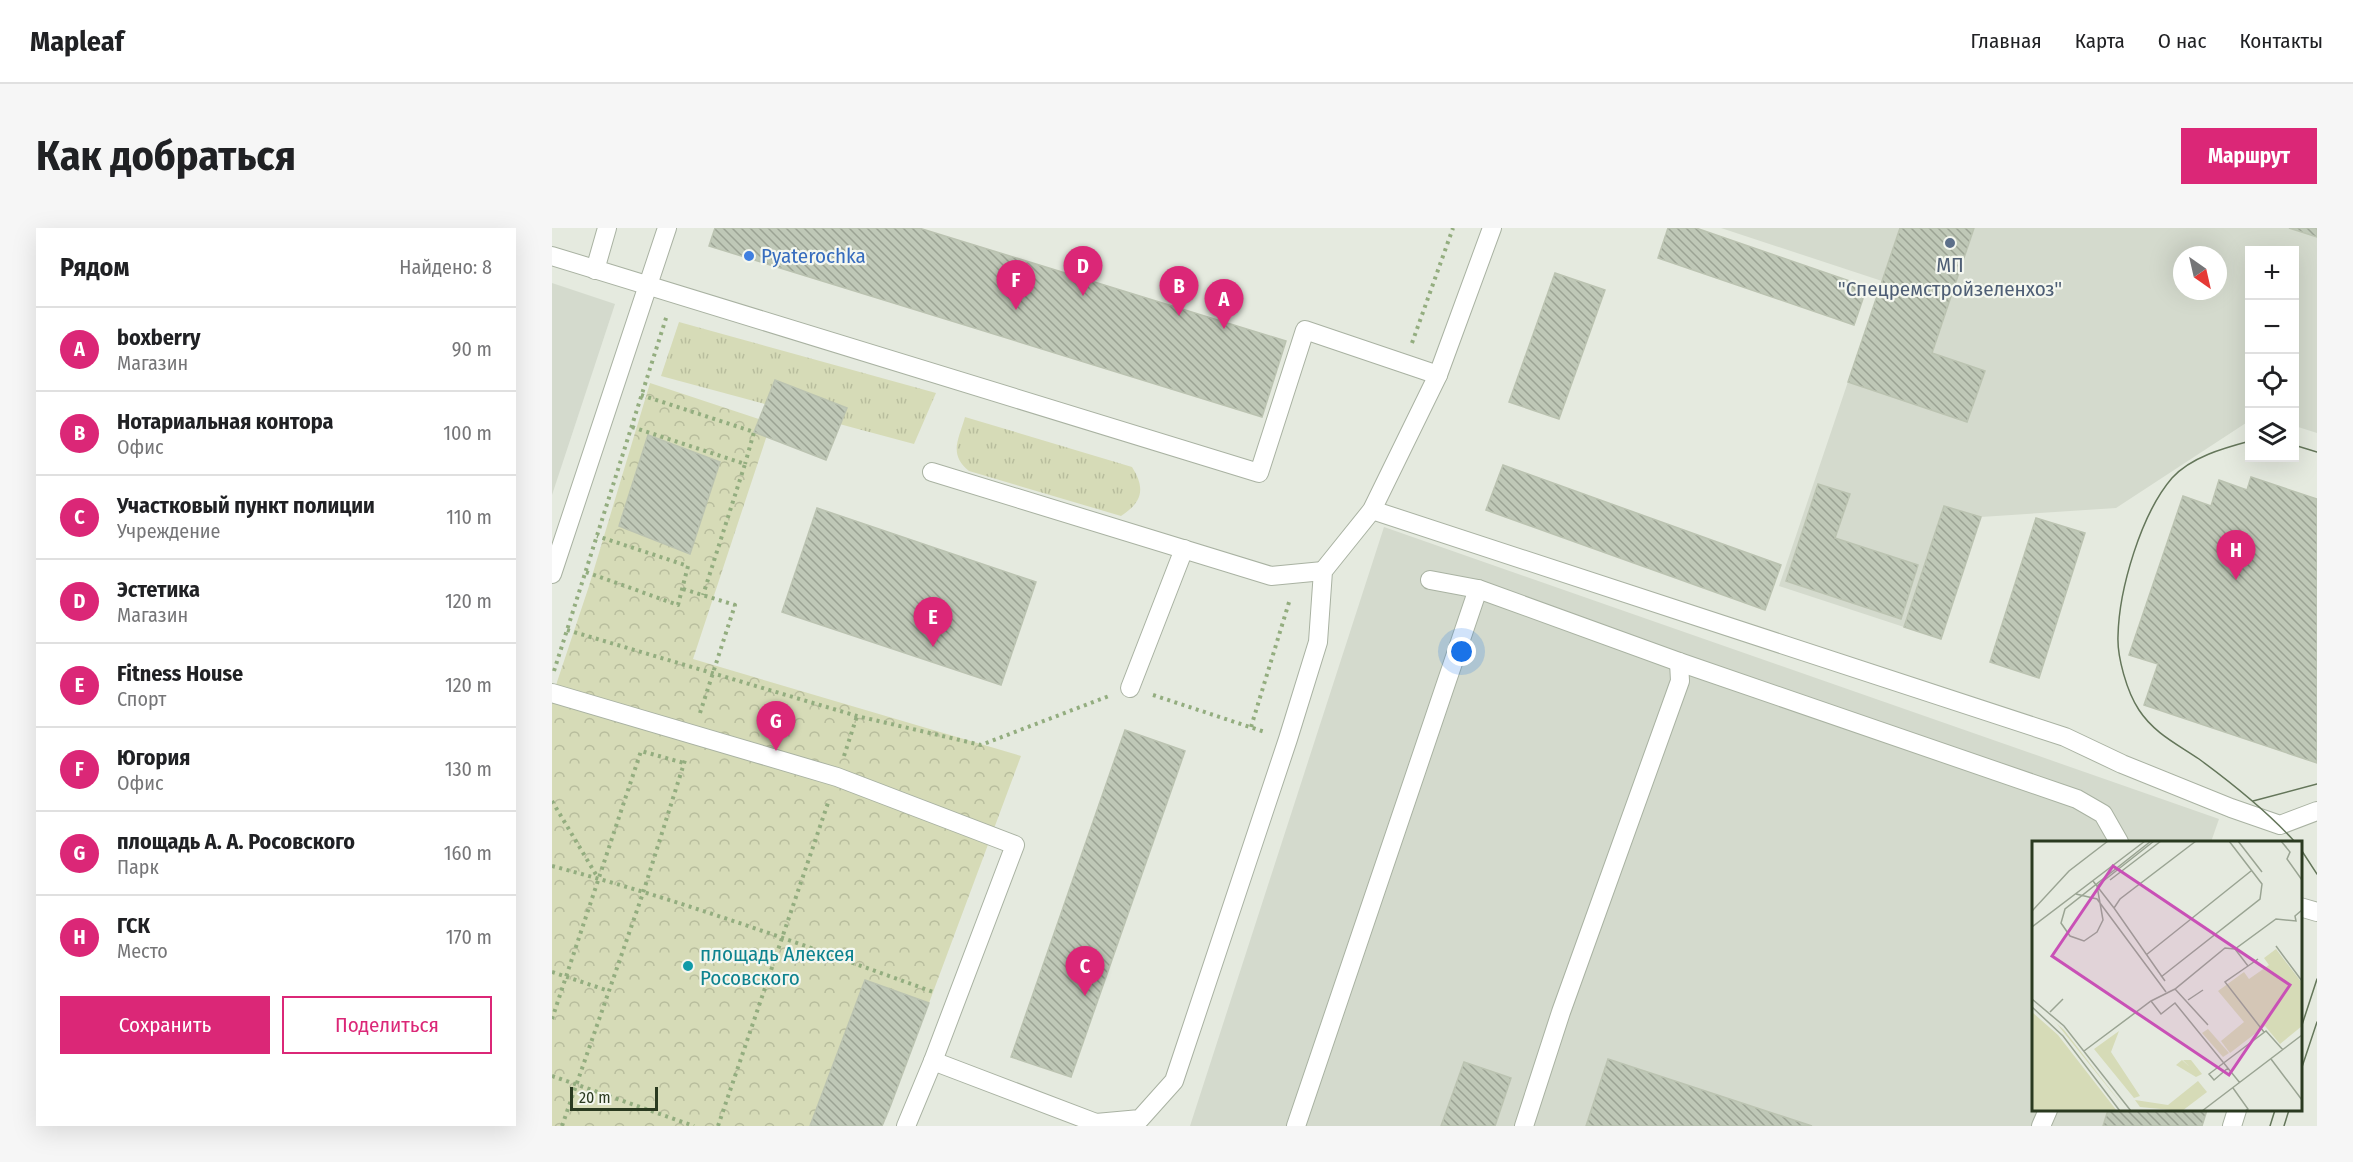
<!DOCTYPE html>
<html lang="ru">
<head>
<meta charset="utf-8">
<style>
	:root { --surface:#fff; --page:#f6f6f6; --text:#202124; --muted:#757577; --line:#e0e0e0; --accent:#db2777 }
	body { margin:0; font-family:"Fira Sans Condensed",sans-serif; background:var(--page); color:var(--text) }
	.controls { position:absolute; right:18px; top:18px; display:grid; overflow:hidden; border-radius:0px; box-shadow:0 6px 24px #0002 }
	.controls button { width:54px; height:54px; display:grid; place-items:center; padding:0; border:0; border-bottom:2px solid var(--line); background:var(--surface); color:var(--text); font:30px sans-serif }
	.compass { position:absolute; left:1621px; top:18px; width:54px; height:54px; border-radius:50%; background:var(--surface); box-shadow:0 6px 24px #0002; rotate:146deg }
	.scale { position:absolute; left:18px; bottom:15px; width:88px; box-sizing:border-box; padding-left:6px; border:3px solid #2a3a20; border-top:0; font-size:16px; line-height:21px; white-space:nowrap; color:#2a3a20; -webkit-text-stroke:4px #f4f7ef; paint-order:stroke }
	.you { position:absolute; left:910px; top:424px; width:21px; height:21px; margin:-15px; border:4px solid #fff; border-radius:50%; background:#1a73e8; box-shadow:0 0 0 9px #1a73e833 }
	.badge { display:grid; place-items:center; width:39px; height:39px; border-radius:50%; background:var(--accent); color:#fff; font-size:20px; font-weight:700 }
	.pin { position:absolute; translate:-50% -50px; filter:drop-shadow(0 2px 3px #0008) }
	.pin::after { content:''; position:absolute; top:32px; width:21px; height:18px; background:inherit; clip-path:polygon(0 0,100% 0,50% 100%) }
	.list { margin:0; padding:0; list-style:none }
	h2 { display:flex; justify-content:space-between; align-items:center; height:78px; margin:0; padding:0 24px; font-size:26px }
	h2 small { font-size:20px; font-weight:400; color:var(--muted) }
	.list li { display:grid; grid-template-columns:39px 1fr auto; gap:18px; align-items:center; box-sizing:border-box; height:84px; padding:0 24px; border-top:2px solid var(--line) }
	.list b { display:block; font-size:22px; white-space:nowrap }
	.list p { margin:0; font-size:20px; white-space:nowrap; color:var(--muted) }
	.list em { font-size:20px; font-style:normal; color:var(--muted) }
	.actions { display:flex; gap:12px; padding:18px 24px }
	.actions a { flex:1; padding:14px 0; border:2px solid var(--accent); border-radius:0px; text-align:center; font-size:21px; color:var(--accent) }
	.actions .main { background:var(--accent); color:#fff }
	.icon { flex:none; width:33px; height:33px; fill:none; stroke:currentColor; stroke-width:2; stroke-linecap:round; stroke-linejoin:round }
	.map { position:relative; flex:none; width:1765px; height:898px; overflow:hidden; border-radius:0px }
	header { display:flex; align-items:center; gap:36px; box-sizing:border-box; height:84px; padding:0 30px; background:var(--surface); border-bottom:2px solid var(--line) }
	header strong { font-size:28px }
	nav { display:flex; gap:33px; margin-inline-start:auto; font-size:21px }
	.intro { display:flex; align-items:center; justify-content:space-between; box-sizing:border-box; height:144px; padding:0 36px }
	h1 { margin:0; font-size:42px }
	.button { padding:15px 27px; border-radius:0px; background:var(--accent); color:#fff; font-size:21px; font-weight:700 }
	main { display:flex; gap:36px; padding:0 36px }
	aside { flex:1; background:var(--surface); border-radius:0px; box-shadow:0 6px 24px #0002 }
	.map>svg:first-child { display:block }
</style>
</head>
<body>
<header>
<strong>Mapleaf</strong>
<nav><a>Главная</a><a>Карта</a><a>О нас</a><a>Контакты</a></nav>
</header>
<div class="intro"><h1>Как добраться</h1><a class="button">Маршрут</a></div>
<main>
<aside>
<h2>Рядом<small>Найдено: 8</small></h2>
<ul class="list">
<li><span class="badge">A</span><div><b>boxberry</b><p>Магазин</p></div><em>90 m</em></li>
<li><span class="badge">B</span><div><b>Нотариальная контора</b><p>Офис</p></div><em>100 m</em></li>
<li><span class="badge">C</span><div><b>Участковый пункт полиции</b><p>Учреждение</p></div><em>110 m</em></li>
<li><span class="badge">D</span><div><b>Эстетика</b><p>Магазин</p></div><em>120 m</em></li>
<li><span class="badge">E</span><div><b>Fitness House</b><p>Спорт</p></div><em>120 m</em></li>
<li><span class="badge">F</span><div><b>Югория</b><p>Офис</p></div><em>130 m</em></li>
<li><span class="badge">G</span><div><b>площадь А. А. Росовского</b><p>Парк</p></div><em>160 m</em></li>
<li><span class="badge">H</span><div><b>ГСК</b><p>Место</p></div><em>170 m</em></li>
</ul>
<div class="actions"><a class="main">Сохранить</a><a>Поделиться</a></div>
</aside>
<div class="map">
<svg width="1765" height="898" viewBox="0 0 1765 898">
	<defs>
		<pattern id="grass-tufts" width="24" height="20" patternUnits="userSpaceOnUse" patternTransform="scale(1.5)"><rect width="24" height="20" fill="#d6dbb7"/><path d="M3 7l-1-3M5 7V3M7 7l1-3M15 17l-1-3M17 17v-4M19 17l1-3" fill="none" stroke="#b8bd9d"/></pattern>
		<pattern id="forest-crowns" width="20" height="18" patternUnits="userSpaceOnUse" patternTransform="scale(1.5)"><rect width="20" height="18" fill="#d6dbb7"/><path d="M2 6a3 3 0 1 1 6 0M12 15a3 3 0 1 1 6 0" fill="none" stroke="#b8bd9d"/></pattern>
		<pattern id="building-back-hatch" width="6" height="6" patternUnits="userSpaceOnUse" patternTransform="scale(1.5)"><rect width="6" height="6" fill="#bfc8b7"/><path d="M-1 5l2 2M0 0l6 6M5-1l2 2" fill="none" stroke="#9ba394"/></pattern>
	</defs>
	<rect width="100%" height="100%" fill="#e5eadf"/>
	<!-- built -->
	<g fill="#d4dacd" fill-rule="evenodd">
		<path d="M 1169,0 L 1765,0 L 1765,205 L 1743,198 L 1742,22 L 1698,22 L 1697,193 L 1564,280 L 1429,289 L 1392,278 L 1352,399 L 1227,358 L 1330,53 ZM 1630,27 L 1666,27 L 1666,63 L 1630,63 Z"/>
		<polygon points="0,55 63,76 0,267"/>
		<polygon points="832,299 1667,591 1659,614 1482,614 1482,882 1556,882 1551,898 638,898"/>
	</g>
	<!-- grass -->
	<g fill="url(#grass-tufts)">
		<polygon points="127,94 384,165 362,216 109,148"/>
		<path d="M 413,189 L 580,239 C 594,261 590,274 569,288 L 417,243 C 396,226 407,211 413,189 Z"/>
	</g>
	<!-- forest -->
	<polygon fill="url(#forest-crowns)" points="98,155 219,195 141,431 469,528 377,775 313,752 258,898 0,898 0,469 37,358"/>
	<!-- building -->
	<g fill="url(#building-back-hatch)" stroke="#bbc3b1" stroke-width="1.5">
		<polygon points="163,0 367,0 734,113 710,189 157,18"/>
		<polygon points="1116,0 1144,0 1315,59 1302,97 1106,30"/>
		<polygon points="1348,0 1422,0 1380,125 1433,143 1415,194 1296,154"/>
		<polygon points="1737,0 1765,0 1765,9"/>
		<polygon points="1003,45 1053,62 1007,191 957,174"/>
		<polygon points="223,152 295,180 274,232 202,204"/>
		<polygon points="96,207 168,234 138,326 67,298"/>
		<polygon points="951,237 1229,337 1213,382 934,282"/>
		<polygon points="1699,249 1765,271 1765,535 1592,477 1606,436 1577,427 1631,268 1659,278 1667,252 1695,262"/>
		<polygon points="1266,256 1298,266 1283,310 1366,337 1349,391 1234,353"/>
		<polygon points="1392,278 1429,289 1389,411 1352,399"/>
		<polygon points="265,280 484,354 449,457 230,384"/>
		<polygon points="1484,290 1533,305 1487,450 1438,434"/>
		<polygon points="573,502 633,523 519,849 459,829"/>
		<polygon points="313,752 377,775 338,879 330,898 258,898"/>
		<polygon points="1056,831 1205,880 1260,898 1034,898"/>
		<polygon points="912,834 959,850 943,898 889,898"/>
		<polygon points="1556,882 1655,882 1650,898 1551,898"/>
	</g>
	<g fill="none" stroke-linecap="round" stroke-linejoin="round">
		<!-- minor casing -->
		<g stroke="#a9b2a2" stroke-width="20">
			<g id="minor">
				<polyline points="0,28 707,245 753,102 886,147"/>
				<polyline points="43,42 55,0"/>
				<polyline points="380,244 719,348 771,343"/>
				<polyline points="820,282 1513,509 1570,536 1679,580 1728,597 1765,583"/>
				<polyline points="0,346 115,0"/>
				<polyline points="878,352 926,361 1127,434 1525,571 1551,586 1567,614"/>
				<polyline points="578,460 632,321"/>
				<polyline points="0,465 285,549 463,617 381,833"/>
				<polyline points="1748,679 1765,684"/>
				<polyline points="354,898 381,833 544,895"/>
				<polyline points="543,898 544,895 588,891 622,853 736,511 766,414 771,343 820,282 886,147 940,0"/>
				<polyline points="744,898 926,361"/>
				<polyline points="972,898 1009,784 1128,453 1127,434"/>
				<polyline points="1489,898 1496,882"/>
				<polyline points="1680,898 1685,882"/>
			</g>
		</g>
		<!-- path -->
		<g stroke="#93ad7f" stroke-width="4" stroke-dasharray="3 4.5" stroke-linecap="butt">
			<polyline points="860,115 901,0"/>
			<polyline points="89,167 202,204 193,236"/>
			<polyline points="80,199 193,236 151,367"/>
			<polyline points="34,344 126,377 136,338 45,308"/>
			<polyline points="131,361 183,377 148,485"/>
			<polyline points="15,402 305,488 429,517 557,468"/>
			<polyline points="2,443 115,87"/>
			<polyline points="601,467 713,504"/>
			<polyline points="699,499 738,371"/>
			<polyline points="292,528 305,488"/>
			<polyline points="0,573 46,650"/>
			<path d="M 0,638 C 130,672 257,719 384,765"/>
			<polyline points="0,744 57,763"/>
			<polyline points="0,791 89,523 132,535"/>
			<polyline points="0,848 142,898"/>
			<polyline points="10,898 91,665 134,529"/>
			<polyline points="166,898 277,572"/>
		</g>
		<!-- minor -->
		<use href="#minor" stroke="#fff" stroke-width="18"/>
		<!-- tram -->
		<g stroke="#64765a" stroke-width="1.5">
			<path d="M 1698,213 C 1672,220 1639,229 1620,250 C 1589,286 1567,361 1566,408 C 1565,429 1575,464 1587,482 C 1602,505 1625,516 1647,531 C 1681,556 1715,583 1743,614"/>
			<polyline points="1742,217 1765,224"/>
			<polyline points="1701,573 1765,556"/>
			<polyline points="1748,620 1765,646"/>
			<polyline points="1748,803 1765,751"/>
			<polyline points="1748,845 1765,794"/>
			<polyline points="1718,898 1723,882"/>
			<polyline points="1732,898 1737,882"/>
		</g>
	</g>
	<!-- markers -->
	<circle fill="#5c6f8a" stroke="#f4f7ef" stroke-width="2" cx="1398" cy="15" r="6"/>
	<circle fill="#3f7fe0" stroke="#f4f7ef" stroke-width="2" cx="197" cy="28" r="6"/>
	<circle fill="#0f9aa8" stroke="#f4f7ef" stroke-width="2" cx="136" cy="738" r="6"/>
	<g text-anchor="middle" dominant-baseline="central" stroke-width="4.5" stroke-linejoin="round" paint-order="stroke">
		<!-- shop labels -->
		<g font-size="21" fill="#366cbe" stroke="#f4f7ef" text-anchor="start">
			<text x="209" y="28">Pyaterochka</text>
		</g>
		<!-- service labels -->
		<g font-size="21" fill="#4e5e75" stroke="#f4f7ef">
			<text x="1398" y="37">МП<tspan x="1398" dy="24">"Спецремстройзеленхоз"</tspan></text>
		</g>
		<!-- culture labels -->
		<g font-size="21" fill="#0d838f" stroke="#f4f7ef" text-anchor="start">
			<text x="148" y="726">площадь Алексея<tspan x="148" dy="24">Росовского</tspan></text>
		</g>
	</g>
	<!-- overview -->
	<g transform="translate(1480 613)">
		<rect width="270" height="270" fill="#e5eadf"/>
		<path d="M 0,161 L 32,189 L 95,270 L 25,183 ZM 176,188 L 197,212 L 191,216 L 170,192 ZM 150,219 L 158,226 L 151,219 L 159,219 L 170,233 L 164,236 L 144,224 ZM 166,240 L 175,251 L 150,270 L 108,266 L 103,259 L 136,264 Z" fill="#d6dbb7"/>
		<path d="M 244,108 L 270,142 L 270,185 L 248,203 L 233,185 L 198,212 L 189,200 L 212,181 L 186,150 L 212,131 L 217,138 L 237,124 L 232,117 ZM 0,171 L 26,194 L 85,270 L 0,270 ZM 87,190 L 79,211 L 108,255 L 102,257 L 62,208 Z" fill="#d6dbb7"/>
		<path fill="none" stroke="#9aa493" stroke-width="1.5" d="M 119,0 L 33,68 L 29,82 L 38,95 L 52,100 L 65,91 L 71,79 L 65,45 L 122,0M 206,0 L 230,31M 249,0 L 258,11 L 255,18 L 270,39M 78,39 L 129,0M 61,40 L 82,67M 44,53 L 65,58 L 134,151M 0,70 L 37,30 L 76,0M 0,86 L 113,0M 244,105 L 270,140M 203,108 L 216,125 L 226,118M 114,114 L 219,30M 216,125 L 193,141 L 232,191M 129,136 L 228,58 L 230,43 L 197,0M 133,140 L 82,67 L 88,58 L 164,0M 143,148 L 176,184M 0,158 L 32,185 L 99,270M 156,159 L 171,149M 119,160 L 129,173 L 143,162 L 208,242M 0,166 L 31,195 L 88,270M 18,171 L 31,158M 52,210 L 119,160 L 143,148 L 193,107 L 203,108 L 244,78 L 264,80 L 263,75 L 270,69M 239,218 L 270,259M 196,227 L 182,239 L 177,233 L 234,190 L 251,209M 201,247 L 216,268 L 213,270M 170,270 L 270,194"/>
		<path fill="#c950b6" fill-opacity="0.15" stroke="#c950b6" stroke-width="3" d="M 81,25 L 258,144 L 197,234 L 20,115 Z"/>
		<rect width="270" height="270" fill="none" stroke="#2a3a20" stroke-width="3"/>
	</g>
</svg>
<div class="controls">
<button>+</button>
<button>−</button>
<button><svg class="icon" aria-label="locate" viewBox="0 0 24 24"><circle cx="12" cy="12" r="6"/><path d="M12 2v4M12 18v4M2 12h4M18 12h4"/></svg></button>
<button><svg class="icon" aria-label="layers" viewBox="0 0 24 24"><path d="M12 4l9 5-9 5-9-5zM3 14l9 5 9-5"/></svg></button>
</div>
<svg class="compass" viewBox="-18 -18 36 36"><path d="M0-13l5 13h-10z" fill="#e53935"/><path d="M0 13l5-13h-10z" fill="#757577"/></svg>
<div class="scale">20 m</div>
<div class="you"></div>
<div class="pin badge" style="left:672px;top:101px">A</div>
<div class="pin badge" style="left:627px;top:88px">B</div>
<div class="pin badge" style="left:533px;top:768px">C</div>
<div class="pin badge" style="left:531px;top:68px">D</div>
<div class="pin badge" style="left:381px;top:419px">E</div>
<div class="pin badge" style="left:464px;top:82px">F</div>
<div class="pin badge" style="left:224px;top:523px">G</div>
<div class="pin badge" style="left:1684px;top:352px">H</div>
</div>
</main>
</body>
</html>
